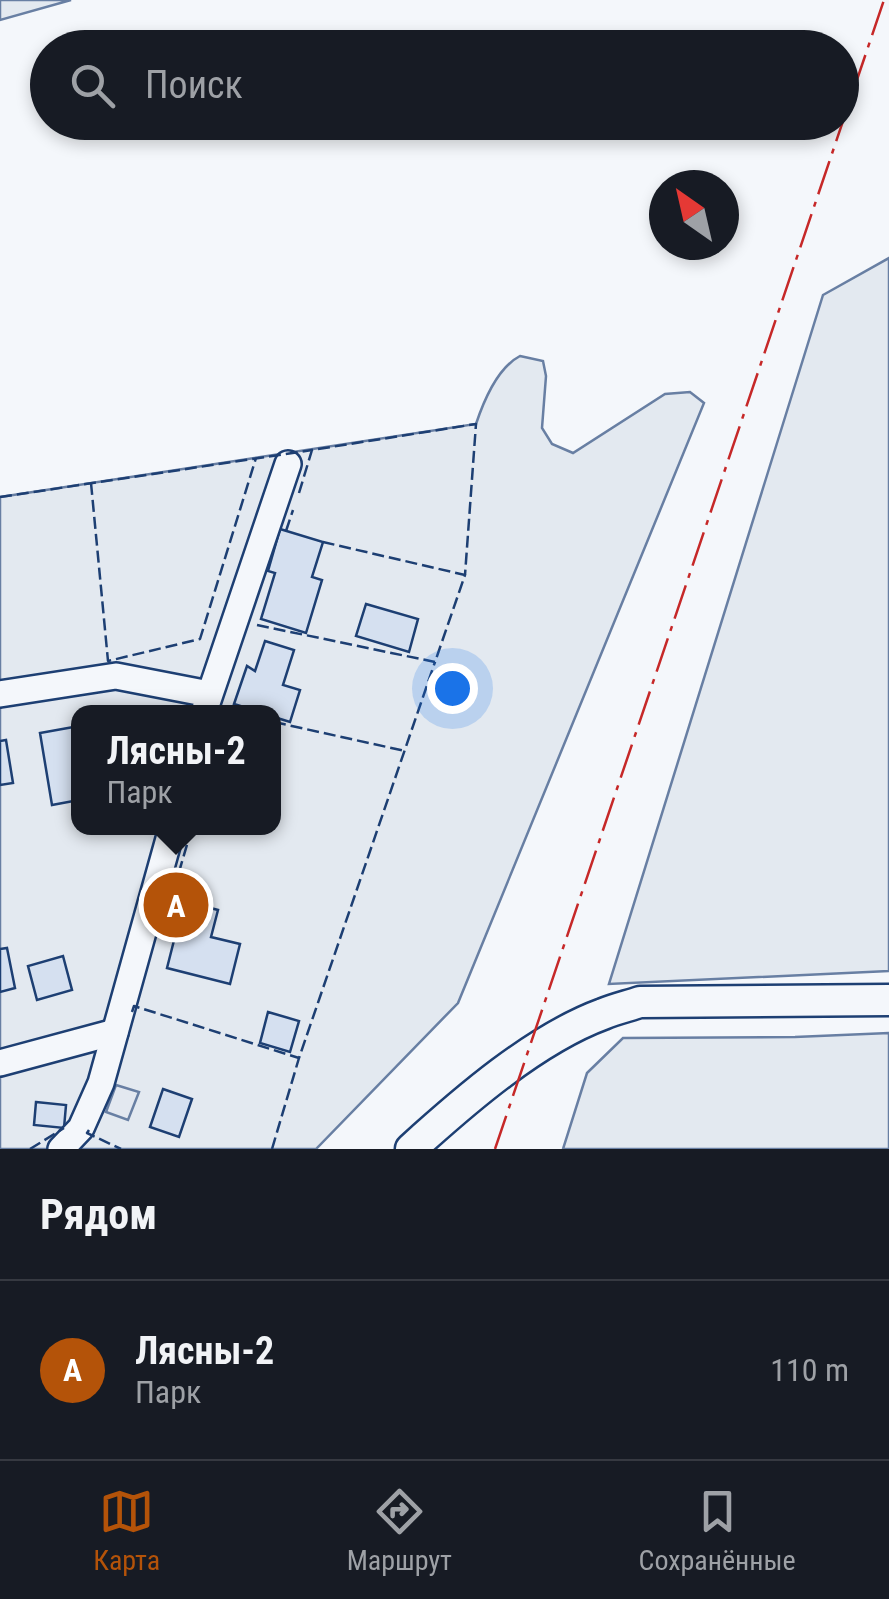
<!DOCTYPE html>
<html lang="ru">
<head>
<meta charset="utf-8">
<style>
	:root { --surface:#171b24; --page:#20242c; --text:#f1f3f6; --muted:#9ea1a6; --line:#363941; --accent:#b45309 }
	body { margin:0; font-family:"Roboto Condensed",sans-serif; background:var(--page); color:var(--text) }
	.compass { position:absolute; left:649px; top:170px; width:90px; height:90px; border-radius:50%; background:var(--surface); box-shadow:0 5px 15px #0003; rotate:326deg }
	.you { position:absolute; left:452px; top:688px; width:35px; height:35px; margin:-25px; border:8px solid #fff; border-radius:50%; background:#1a73e8; box-shadow:0 0 0 15px #1a73e833 }
	.badge { display:grid; place-items:center; width:65px; height:65px; border-radius:50%; background:var(--accent); color:#fff; font-size:32px; font-weight:700 }
	.pin { position:absolute; translate:-50% -50%; border:5px solid #fff; box-shadow:0 2px 10px #0006 }
	.popup { position:absolute; left:71px; top:705px; width:210px; height:130px; box-sizing:border-box; display:grid; place-content:center; border-radius:20px; background:var(--surface); filter:drop-shadow(0 2px 8px #0005); font-size:32px; white-space:nowrap; color:var(--muted) }
	.popup b { font-size:38px; color:var(--text) }
	.popup::after { content:''; position:absolute; left:50%; top:100%; margin-left:-20px; border:20px solid transparent; border-top-color:var(--surface) }
	.list { margin:0; padding:0; list-style:none }
	h2 { display:flex; justify-content:space-between; align-items:center; height:130px; margin:0; padding:0 40px; font-size:42px }
	h2 small { font-size:32px; font-weight:400; color:var(--muted) }
	.list li { display:grid; grid-template-columns:65px 1fr auto; gap:30px; align-items:center; box-sizing:border-box; height:180px; padding:0 40px; border-top:2px solid var(--line) }
	.list b { display:block; font-size:38px; white-space:nowrap }
	.list p { margin:0; font-size:32px; white-space:nowrap; color:var(--muted) }
	.list em { font-size:32px; font-style:normal; color:var(--muted) }
	.icon { flex:none; width:55px; height:55px; fill:none; stroke:currentColor; stroke-width:2; stroke-linecap:round; stroke-linejoin:round }
	.map { position:relative; flex:none; width:889px; height:1149px; overflow:hidden }
	.search { position:absolute; background:var(--surface); box-shadow:0 5px 15px #0003; left:30px; right:30px; top:30px; height:110px; display:flex; align-items:center; gap:25px; box-sizing:border-box; padding:0 35px; border-radius:55px; color:var(--muted); font-size:38px }
	.sheet { height:310px; background:var(--surface) }
	nav { display:flex; justify-content:space-around; align-items:center; box-sizing:border-box; height:140px; border-top:2px solid var(--line); background:var(--surface); font-size:28px; color:var(--muted) }
	nav a { display:grid; justify-items:center; gap:5px }
	nav .on { color:var(--accent) }
	.map>svg:first-child { display:block }
</style>
</head>
<body>
<div class="map">
<svg width="889" height="1149" viewBox="0 0 889 1149">
	<rect width="100%" height="100%" fill="#f4f7fb"/>
	<!-- green -->
	<g fill="#e3e9f0" stroke="#687fa3" stroke-width="2.5" fill-rule="evenodd">
		<polygon points="0,0 71,0 0,20"/>
		<polygon points="889,258 889,971 609,984 823,295"/>
		<path d="M 520,356 L 543,361 L 546,376 L 542,428 L 552,444 L 573,453 L 665,394 L 690,392 L 704,403 L 458,1003 L 316,1149 L 0,1149 L 0,497 L 476,424 C 484,400 497,368 520,356 ZM 79,712 L 274,712 L 274,828 L 79,828 Z"/>
		<polygon points="889,1033 889,1149 563,1149 587,1073 623,1038 795,1037"/>
	</g>
	<!-- parking -->
	<polygon fill="#e3e8f0" stroke="#687fa3" stroke-width="2.5" points="116,1085 139,1092 128,1120 106,1112"/>
	<!-- building -->
	<g fill="#d5e0f0" stroke="#1d3f73" stroke-width="2.5">
		<polygon points="280,529 323,542 312,577 322,580 306,633 261,619 275,573 268,571"/>
		<polygon points="366,604 418,619 409,652 356,636"/>
		<polygon points="265,641 294,650 283,685 300,690 290,722 274,717 274,712 260,712 234,704 247,666 255,671"/>
		<polygon points="79,726 79,800 52,805 40,733"/>
		<polygon points="6,740 13,783 0,785 0,741"/>
		<polygon points="184,901 218,910 211,937 240,944 230,984 167,968"/>
		<polygon points="7,948 15,988 0,992 0,949"/>
		<polygon points="63,956 72,990 37,1000 28,966"/>
		<polygon points="268,1012 299,1021 290,1052 260,1043"/>
		<polygon points="163,1089 192,1099 179,1137 150,1127"/>
		<polygon points="36,1102 66,1105 64,1128 34,1125"/>
	</g>
	<g fill="none" stroke-linecap="round" stroke-linejoin="round">
		<!-- minor casing -->
		<g stroke="#1d3f73" stroke-width="30">
			<g id="minor">
				<polyline points="0,694 116,676 209,694"/>
				<polyline points="204,712 288,464"/>
				<polyline points="0,1063 115,1032"/>
				<polyline points="61,1149 81,1128 101,1083 172,828"/>
			</g>
		</g>
		<!-- major casing -->
		<g stroke="#1d3f73" stroke-width="35">
			<path id="major" d="M 411,1149 C 464,1101 535,1039 603,1014 C 615,1009 628,1006 640,1002 L 889,1000"/>
		</g>
		<!-- minor -->
		<use href="#minor" stroke="#f4f7fb" stroke-width="25"/>
		<!-- major -->
		<use href="#major" stroke="#f4f7fb" stroke-width="30"/>
		<!-- fence -->
		<g stroke="#1d3f73" stroke-width="2.5" stroke-dasharray="12 5" stroke-linecap="butt">
			<polyline points="91,483 108,661 200,639 256,458"/>
			<polyline points="299,493 312,450 476,424 465,575"/>
			<polyline points="0,497 312,450"/>
			<polyline points="286,531 293,510"/>
			<polyline points="257,625 435,662 465,575 323,542"/>
			<polyline points="223,712 223,711 231,712"/>
			<polyline points="274,722 405,751"/>
			<polyline points="174,889 191,831"/>
			<polyline points="132,1012 134,1006 299,1058"/>
			<polyline points="89,1130 87,1133 121,1149"/>
			<polyline points="30,1149 64,1128"/>
			<polyline points="272,1149 299,1058 435,662"/>
		</g>
		<!-- power -->
		<polyline stroke="#c62828" stroke-width="2.5" stroke-dasharray="35 8 5 8" stroke-linecap="butt" points="495,1149 884,0"/>
	</g>
</svg>
<svg class="compass" viewBox="-18 -18 36 36"><path d="M0-13l5 13h-10z" fill="#e53935"/><path d="M0 13l5-13h-10z" fill="#9ea1a6"/></svg>
<div class="you"></div>
<div class="pin badge" style="left:176px;top:905px">A</div>
<div class="popup"><b>Лясны-2</b>Парк</div>
<div class="search"><svg class="icon" aria-label="search" viewBox="0 0 24 24"><circle cx="10" cy="10" r="6"/><path d="M15 15l6 6"/></svg>Поиск</div>
</div>
<section class="sheet">
<h2>Рядом<small></small></h2>
<ul class="list">
<li><span class="badge">A</span><div><b>Лясны-2</b><p>Парк</p></div><em>110 m</em></li>
</ul>
</section>
<nav>
<a class="on"><svg class="icon" aria-label="map" viewBox="0 0 24 24"><path d="M3 6l6-2 6 2 6-2v14l-6 2-6-2-6 2zM9 4v14M15 6v14"/></svg>Карта</a>
<a><svg class="icon" aria-label="directions" viewBox="0 0 24 24"><path d="M12 3l9 9-9 9-9-9zM9 14v-3h6M13 9l2 2-2 2"/></svg>Маршрут</a>
<a><svg class="icon" aria-label="saved" viewBox="0 0 24 24"><path d="M7 4h10v16l-5-4-5 4z"/></svg>Сохранённые</a>
</nav>
</body>
</html>
